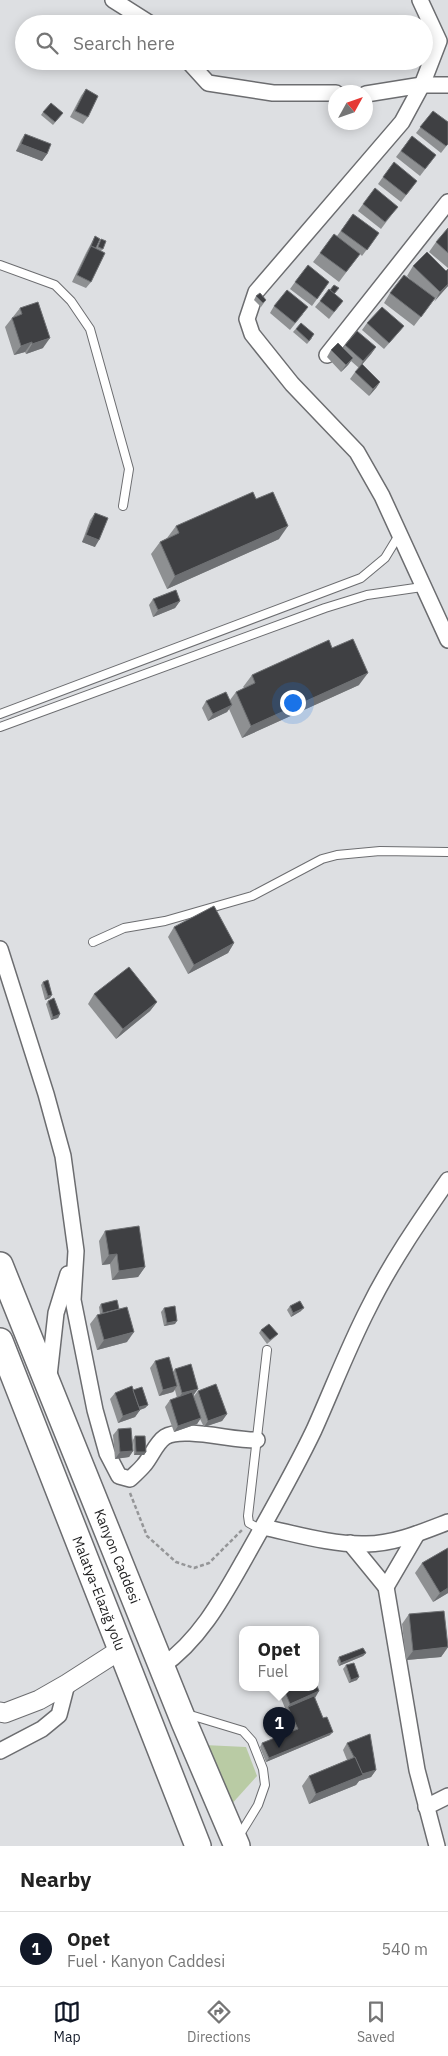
<!DOCTYPE html>
<html lang="en">
<head>
<meta charset="utf-8">
<style>
	:root { --surface:#fff; --page:#f2f2f2; --text:#222; --muted:#767676; --line:#e0e0e0; --accent:#111827 }
	body { margin:0; font-family:"IBM Plex Sans",sans-serif; background:var(--page); color:var(--text) }
	.compass { position:absolute; left:328px; top:85px; width:45px; height:45px; border-radius:50%; background:var(--surface); box-shadow:0 2px 12px #0003; rotate:50deg }
	.you { position:absolute; left:292px; top:702px; width:18px; height:18px; margin:-12px; border:4px solid #fff; border-radius:50%; background:#1a73e8; box-shadow:0 0 0 8px #1a73e833 }
	.badge { display:grid; place-items:center; width:32px; height:32px; border-radius:50%; background:var(--accent); color:#fff; font-size:16px; font-weight:700 }
	.pin { position:absolute; translate:-50% -41px; filter:drop-shadow(0 1px 2px #0008) }
	.pin::after { content:''; position:absolute; top:26px; width:18px; height:15px; background:inherit; clip-path:polygon(0 0,100% 0,50% 100%) }
	.popup { position:absolute; left:239px; top:1626px; width:80px; height:65px; box-sizing:border-box; display:grid; place-content:center; border-radius:10px; background:var(--surface); filter:drop-shadow(0 1px 4px #0005); font-size:16px; white-space:nowrap; color:var(--muted) }
	.popup b { font-size:19px; color:var(--text) }
	.popup::after { content:''; position:absolute; left:50%; top:100%; margin-left:-10px; border:10px solid transparent; border-top-color:var(--surface) }
	.list { margin:0; padding:0; list-style:none }
	h2 { display:flex; justify-content:space-between; align-items:center; height:65px; margin:0; padding:0 20px; font-size:21px }
	h2 small { font-size:16px; font-weight:400; color:var(--muted) }
	.list li { display:grid; grid-template-columns:32px 1fr auto; gap:15px; align-items:center; box-sizing:border-box; height:75px; padding:0 20px; border-top:1px solid var(--line) }
	.list b { display:block; font-size:19px; white-space:nowrap }
	.list p { margin:0; font-size:16px; white-space:nowrap; color:var(--muted) }
	.list em { font-size:16px; font-style:normal; color:var(--muted) }
	.icon { flex:none; width:28px; height:28px; fill:none; stroke:currentColor; stroke-width:2; stroke-linecap:round; stroke-linejoin:round }
	.map { position:relative; flex:none; width:448px; height:1846px; overflow:hidden }
	.search { position:absolute; background:var(--surface); box-shadow:0 2px 12px #0003; left:15px; right:15px; top:15px; height:55px; display:flex; align-items:center; gap:12px; box-sizing:border-box; padding:0 18px; border-radius:28px; color:var(--muted); font-size:19px }
	.sheet { height:140px; background:var(--surface) }
	nav { display:flex; justify-content:space-around; align-items:center; box-sizing:border-box; height:70px; border-top:1px solid var(--line); background:var(--surface); font-size:14px; color:var(--muted) }
	nav a { display:grid; justify-items:center; gap:2px }
	nav .on { color:var(--accent) }
	.map>svg:first-child { display:block }
</style>
</head>
<body>
<div class="map">
<svg width="448" height="1846" viewBox="0 0 448 1846">
	<rect width="100%" height="100%" fill="#dddfe2"/>
	<!-- green -->
	<polygon fill="#b9cba4" points="204,1745 246,1747 257,1776 229,1807"/>
	<g fill="none" stroke-linecap="round" stroke-linejoin="round">
		<!-- service casing -->
		<g stroke="#6c6d70" stroke-width="10">
			<g id="service">
				<polyline points="0,265 55,285 71,301 90,329 129,469 123,506"/>
				<polyline points="0,714 361,578 385,558 399,535"/>
				<polyline points="0,727 325,608 367,595 422,587"/>
				<polyline points="93,942 124,928 165,921 252,896 322,859 337,855 380,851 448,852"/>
				<polyline points="262,1527 256,1527 249,1523 248,1516 267,1350"/>
				<polyline points="187,1714 243,1731 252,1741 263,1769 265,1785 258,1805 239,1836"/>
			</g>
		</g>
		<!-- minor casing -->
		<g stroke="#6c6d70" stroke-width="18">
			<g id="minor">
				<polyline points="113,0 151,24"/>
				<polyline points="420,0 439,41 422,85 402,122 256,292 247,319 252,334 292,384 357,452 382,496 448,640"/>
				<polyline points="188,61 208,83 273,93 336,93"/>
				<polyline points="366,94 422,85 448,85"/>
				<polyline points="327,355 448,202"/>
				<path d="M 0,949 L 46,1094 L 63,1156 L 76,1251 L 73,1300 L 95,1410 L 107,1453 L 119,1476 L 130,1479 C 135,1474 140,1470 144,1465 C 151,1457 156,1443 165,1437 C 182,1426 234,1441 257,1440"/>
				<polyline points="49,1376 56,1313 68,1274"/>
				<path d="M 263,1527 C 296,1534 332,1545 366,1544 C 394,1544 422,1532 448,1522"/>
				<polyline points="350,1543 386,1587 417,1534"/>
				<polyline points="386,1587 417,1770 437,1846"/>
				<path d="M 161,1667 C 199,1641 222,1599 244,1560 C 268,1517 293,1474 314,1430 C 332,1390 348,1348 368,1309 C 390,1264 419,1222 448,1180"/>
				<polyline points="0,1751 42,1729 59,1715 67,1684"/>
				<polyline points="426,1807 448,1796"/>
			</g>
		</g>
		<!-- tertiary casing -->
		<g stroke="#6c6d70" stroke-width="21">
			<polyline id="tertiary" points="0,1712 5,1713 39,1700 67,1684 120,1650"/>
		</g>
		<!-- trunk casing -->
		<g stroke="#6c6d70" stroke-width="28">
			<g id="trunk">
				<path id="s1" d="M 0,1265 L 184,1722 L 237,1846"/>
				<path id="s2" d="M 0,1341 L 198,1846"/>
			</g>
		</g>
		<!-- path -->
		<polyline stroke="#959698" stroke-width="2.5" stroke-dasharray="4 2.5" stroke-linecap="butt" points="130,1493 147,1536 176,1562 194,1568 209,1563 242,1530"/>
		<!-- service -->
		<use href="#service" stroke="#fff" stroke-width="8"/>
		<!-- minor -->
		<use href="#minor" stroke="#fff" stroke-width="15"/>
		<!-- tertiary -->
		<use href="#tertiary" stroke="#fff" stroke-width="19"/>
		<!-- trunk -->
		<use href="#trunk" stroke="#fff" stroke-width="25"/>
	</g>
	<!-- wall -->
	<g fill="#8e9092">
		<polygon points="86,89 88,117 83,124 70,117 81,96"/>
		<polygon points="433,111 448,144 441,153 416,133"/>
		<polygon points="43,112 63,113 53,125 41,115"/>
		<polygon points="25,134 47,154 42,161 16,151 21,140"/>
		<polygon points="412,136 436,155 420,176 396,157"/>
		<polygon points="383,177 417,181 401,202 378,184"/>
		<polygon points="363,204 393,213 381,229 358,211"/>
		<polygon points="353,214 379,233 362,256 360,254 339,282 313,262 320,253 337,236"/>
		<polygon points="448,228 448,268 429,252 436,242"/>
		<polygon points="95,236 96,248 96,249 101,239 103,249 101,251 91,282 86,288 72,282 86,253"/>
		<polygon points="413,266 448,286 433,301 414,326 384,303 390,293 411,280 407,276"/>
		<polygon points="295,282 329,282 312,306 290,289"/>
		<polygon points="335,294 343,301 329,319 315,307 320,301"/>
		<polygon points="256,296 266,300 261,307 254,300"/>
		<polygon points="274,306 303,314 290,330 270,313"/>
		<polygon points="20,308 43,348 26,354 25,352 14,355 5,327"/>
		<polygon points="301,323 312,338 307,344 293,332"/>
		<polygon points="367,323 404,326 399,332 384,349 362,330"/>
		<polygon points="345,345 376,347 371,354 359,368 351,361 348,365 341,372 327,357 331,350 343,348"/>
		<polygon points="355,372 380,382 376,388 369,396 350,379"/>
		<polygon points="256,499 279,539 167,589 151,554 160,542 167,538 176,526"/>
		<polygon points="95,513 95,547 82,542 90,520"/>
		<polygon points="153,599 180,601 175,608 153,617 149,605"/>
		<polygon points="332,648 359,685 242,738 229,709 227,712 208,721 202,708 206,701 230,700 236,692 244,688 243,687 252,675"/>
		<polygon points="174,927 234,943 228,953 188,974 168,937"/>
		<polygon points="43,982 50,998 45,1000 41,985"/>
		<polygon points="94,994 157,1002 150,1011 116,1039 88,1004"/>
		<polygon points="48,1001 60,1014 58,1018 51,1020 46,1004"/>
		<polygon points="105,1231 145,1267 138,1277 112,1280 110,1264 102,1265 99,1241"/>
		<polygon points="101,1304 127,1342 97,1350 90,1324 97,1315 100,1314 99,1307"/>
		<polygon points="290,1306 301,1311 291,1317 287,1310"/>
		<polygon points="164,1308 175,1324 164,1326 161,1312"/>
		<polygon points="261,1330 278,1334 275,1337 267,1344 259,1333"/>
		<polygon points="155,1361 173,1372 175,1369 194,1396 198,1391 227,1414 222,1421 204,1427 200,1419 197,1424 174,1432 165,1407 170,1400 177,1398 175,1390 173,1392 159,1396 150,1368"/>
		<polygon points="133,1390 148,1405 145,1408 140,1410 135,1417 118,1423 110,1399 115,1393"/>
		<polygon points="118,1429 133,1451 129,1457 115,1459 113,1435"/>
		<polygon points="135,1436 146,1452 144,1455 134,1455 133,1440"/>
		<polygon points="448,1548 448,1593 433,1602 415,1573 422,1563"/>
		<polygon points="409,1614 448,1647 441,1657 406,1660 402,1624"/>
		<polygon points="366,1653 363,1656 339,1666 337,1661 339,1657"/>
		<polygon points="346,1665 357,1680 349,1683 343,1669"/>
		<polygon points="281,1687 315,1687 315,1698 330,1735 266,1762 260,1747 262,1743 294,1730 278,1691"/>
		<polygon points="347,1743 376,1770 371,1777 359,1781 356,1785 309,1804 302,1786 309,1776 347,1760 343,1750"/>
	</g>
	<!-- shaded-wall -->
	<g fill="#6e7073">
		<polygon points="21,144 47,154 42,161 16,151"/>
		<polygon points="448,284 448,286 434,302 440,292"/>
		<polygon points="50,338 43,348 26,354 32,344"/>
		<polygon points="32,342 25,352 14,355 21,346"/>
		<polygon points="376,347 371,354 359,368 363,361"/>
		<polygon points="353,358 348,365 341,372 346,365"/>
		<polygon points="380,382 376,388 369,396 373,389"/>
		<polygon points="288,526 279,539 167,589 175,576"/>
		<polygon points="86,535 99,540 95,547 82,542"/>
		<polygon points="180,601 175,608 153,617 158,610"/>
		<polygon points="368,673 359,685 242,738 251,726"/>
		<polygon points="232,705 227,712 208,721 213,714"/>
		<polygon points="234,943 228,953 188,974 194,965"/>
		<polygon points="52,995 50,998 45,1000 48,996"/>
		<polygon points="157,1002 150,1011 116,1039 123,1029"/>
		<polygon points="60,1014 58,1018 51,1020 53,1017"/>
		<polygon points="117,1254 110,1264 102,1265 109,1255"/>
		<polygon points="145,1267 138,1277 112,1280 119,1271"/>
		<polygon points="304,1308 301,1311 291,1317 293,1313"/>
		<polygon points="177,1321 175,1324 164,1326 167,1323"/>
		<polygon points="134,1332 127,1342 97,1350 104,1340"/>
		<polygon points="177,1386 173,1392 159,1396 163,1390"/>
		<polygon points="198,1389 193,1396 178,1400 182,1393"/>
		<polygon points="148,1405 145,1408 136,1411 138,1408"/>
		<polygon points="140,1410 135,1417 118,1423 123,1416"/>
		<polygon points="227,1414 222,1421 204,1427 208,1421"/>
		<polygon points="201,1418 197,1424 174,1432 178,1426"/>
		<polygon points="133,1451 129,1457 115,1459 120,1452"/>
		<polygon points="136,1452 146,1452 144,1455 134,1455"/>
		<polygon points="448,1588 448,1593 433,1602 440,1593"/>
		<polygon points="448,1647 441,1657 406,1660 413,1651"/>
		<polygon points="366,1653 363,1656 339,1666 341,1663"/>
		<polygon points="359,1677 357,1680 349,1683 351,1680"/>
		<polygon points="319,1691 315,1698 288,1707 286,1710 290,1704"/>
		<polygon points="333,1732 330,1735 266,1762 269,1758"/>
		<polygon points="376,1770 371,1777 359,1781 356,1785 309,1804 316,1794 362,1774"/>
	</g>
	<!-- building -->
	<g fill="#3f4043" stroke="#6e7073">
		<polygon points="86,89 98,96 88,117 75,111"/>
		<polygon points="51,103 63,113 55,122 43,112"/>
		<polygon points="433,111 448,122 448,144 446,146 420,127"/>
		<polygon points="25,134 51,144 47,154 21,144"/>
		<polygon points="412,136 436,155 425,169 401,151"/>
		<polygon points="394,162 417,181 406,195 383,177"/>
		<polygon points="375,188 398,207 385,222 363,204"/>
		<polygon points="353,214 379,233 367,250 341,231"/>
		<polygon points="448,228 448,253 436,242"/>
		<polygon points="334,234 360,254 346,272 320,253"/>
		<polygon points="95,236 100,239 96,248 91,246"/>
		<polygon points="101,239 106,241 103,249 98,247"/>
		<polygon points="91,246 105,253 91,282 77,275"/>
		<polygon points="427,252 446,271 448,269 448,284 440,292 413,266"/>
		<polygon points="308,265 329,282 317,299 295,282"/>
		<polygon points="404,275 435,298 421,317 390,293"/>
		<polygon points="334,285 339,288 334,294 330,290"/>
		<polygon points="329,289 343,301 334,312 320,301"/>
		<polygon points="287,290 308,307 295,323 274,306"/>
		<polygon points="260,293 266,300 263,303 256,296"/>
		<polygon points="38,302 50,338 32,344 32,342 21,346 12,318 22,314 20,308"/>
		<polygon points="382,307 404,326 389,343 367,323"/>
		<polygon points="301,323 314,334 309,341 296,329"/>
		<polygon points="357,331 376,347 363,361 345,345"/>
		<polygon points="338,343 353,358 346,365 331,350"/>
		<polygon points="362,364 380,382 373,389 355,372"/>
		<polygon points="253,492 256,499 273,492 288,526 175,576 160,542 179,533 176,526"/>
		<polygon points="95,513 108,518 99,540 86,535"/>
		<polygon points="176,590 180,601 158,610 153,599"/>
		<polygon points="353,639 368,673 251,726 236,692 255,683 252,675 329,640 332,648"/>
		<polygon points="226,692 232,705 213,714 206,701"/>
		<polygon points="214,906 234,943 194,965 174,927"/>
		<polygon points="129,967 157,1002 123,1029 94,994"/>
		<polygon points="48,980 52,995 48,996 43,982"/>
		<polygon points="54,998 60,1014 53,1017 48,1001"/>
		<polygon points="139,1226 145,1267 119,1271 117,1254 109,1255 105,1231"/>
		<polygon points="117,1300 119,1309 103,1313 101,1304"/>
		<polygon points="300,1301 304,1308 293,1313 290,1306"/>
		<polygon points="175,1306 177,1321 167,1323 164,1308"/>
		<polygon points="127,1307 134,1332 104,1340 97,1315"/>
		<polygon points="269,1324 278,1334 270,1340 261,1330"/>
		<polygon points="169,1357 177,1386 163,1390 155,1361"/>
		<polygon points="191,1364 198,1389 182,1393 175,1369"/>
		<polygon points="216,1384 227,1414 208,1421 198,1391"/>
		<polygon points="132,1386 140,1410 123,1416 115,1393"/>
		<polygon points="142,1387 148,1405 139,1407 133,1390"/>
		<polygon points="192,1392 201,1418 178,1426 170,1400"/>
		<polygon points="131,1428 133,1451 120,1452 118,1429"/>
		<polygon points="135,1436 145,1436 146,1452 136,1452"/>
		<polygon points="448,1548 448,1588 440,1593 422,1563"/>
		<polygon points="444,1611 448,1647 413,1651 409,1614"/>
		<polygon points="363,1648 366,1653 341,1663 339,1657"/>
		<polygon points="354,1663 359,1677 351,1680 346,1665"/>
		<polygon points="315,1681 319,1691 290,1704 283,1687 315,1687"/>
		<polygon points="314,1696 323,1718 327,1717 333,1732 269,1758 262,1743 298,1729 288,1707"/>
		<polygon points="370,1734 376,1770 362,1774 355,1757 354,1757 347,1743"/>
		<polygon points="355,1757 363,1775 316,1794 309,1776"/>
	</g>
	<g text-anchor="middle" dominant-baseline="central" stroke-width="5" stroke-linejoin="round" paint-order="stroke">
		<!-- street labels -->
		<g font-size="14" fill="#1c1c1d" stroke="#eaecf0">
			<text stroke="none"><textPath href="#s1" startOffset="314">Kanyon Caddesi</textPath></text>
			<text stroke="none"><textPath href="#s2" startOffset="271">Malatya-Elazığ yolu</textPath></text>
		</g>
	</g>
</svg>
<svg class="compass" viewBox="-18 -18 36 36"><path d="M0-13l5 13h-10z" fill="#e53935"/><path d="M0 13l5-13h-10z" fill="#767676"/></svg>
<div class="you"></div>
<div class="pin badge" style="left:279px;top:1748px">1</div>
<div class="popup"><b>Opet</b>Fuel</div>
<div class="search"><svg class="icon" aria-label="search" viewBox="0 0 24 24"><circle cx="10" cy="10" r="6"/><path d="M15 15l6 6"/></svg>Search here</div>
</div>
<section class="sheet">
<h2>Nearby<small></small></h2>
<ul class="list">
<li><span class="badge">1</span><div><b>Opet</b><p>Fuel · Kanyon Caddesi</p></div><em>540 m</em></li>
</ul>
</section>
<nav>
<a class="on"><svg class="icon" aria-label="map" viewBox="0 0 24 24"><path d="M3 6l6-2 6 2 6-2v14l-6 2-6-2-6 2zM9 4v14M15 6v14"/></svg>Map</a>
<a><svg class="icon" aria-label="directions" viewBox="0 0 24 24"><path d="M12 3l9 9-9 9-9-9zM9 14v-3h6M13 9l2 2-2 2"/></svg>Directions</a>
<a><svg class="icon" aria-label="saved" viewBox="0 0 24 24"><path d="M7 4h10v16l-5-4-5 4z"/></svg>Saved</a>
</nav>
</body>
</html>
